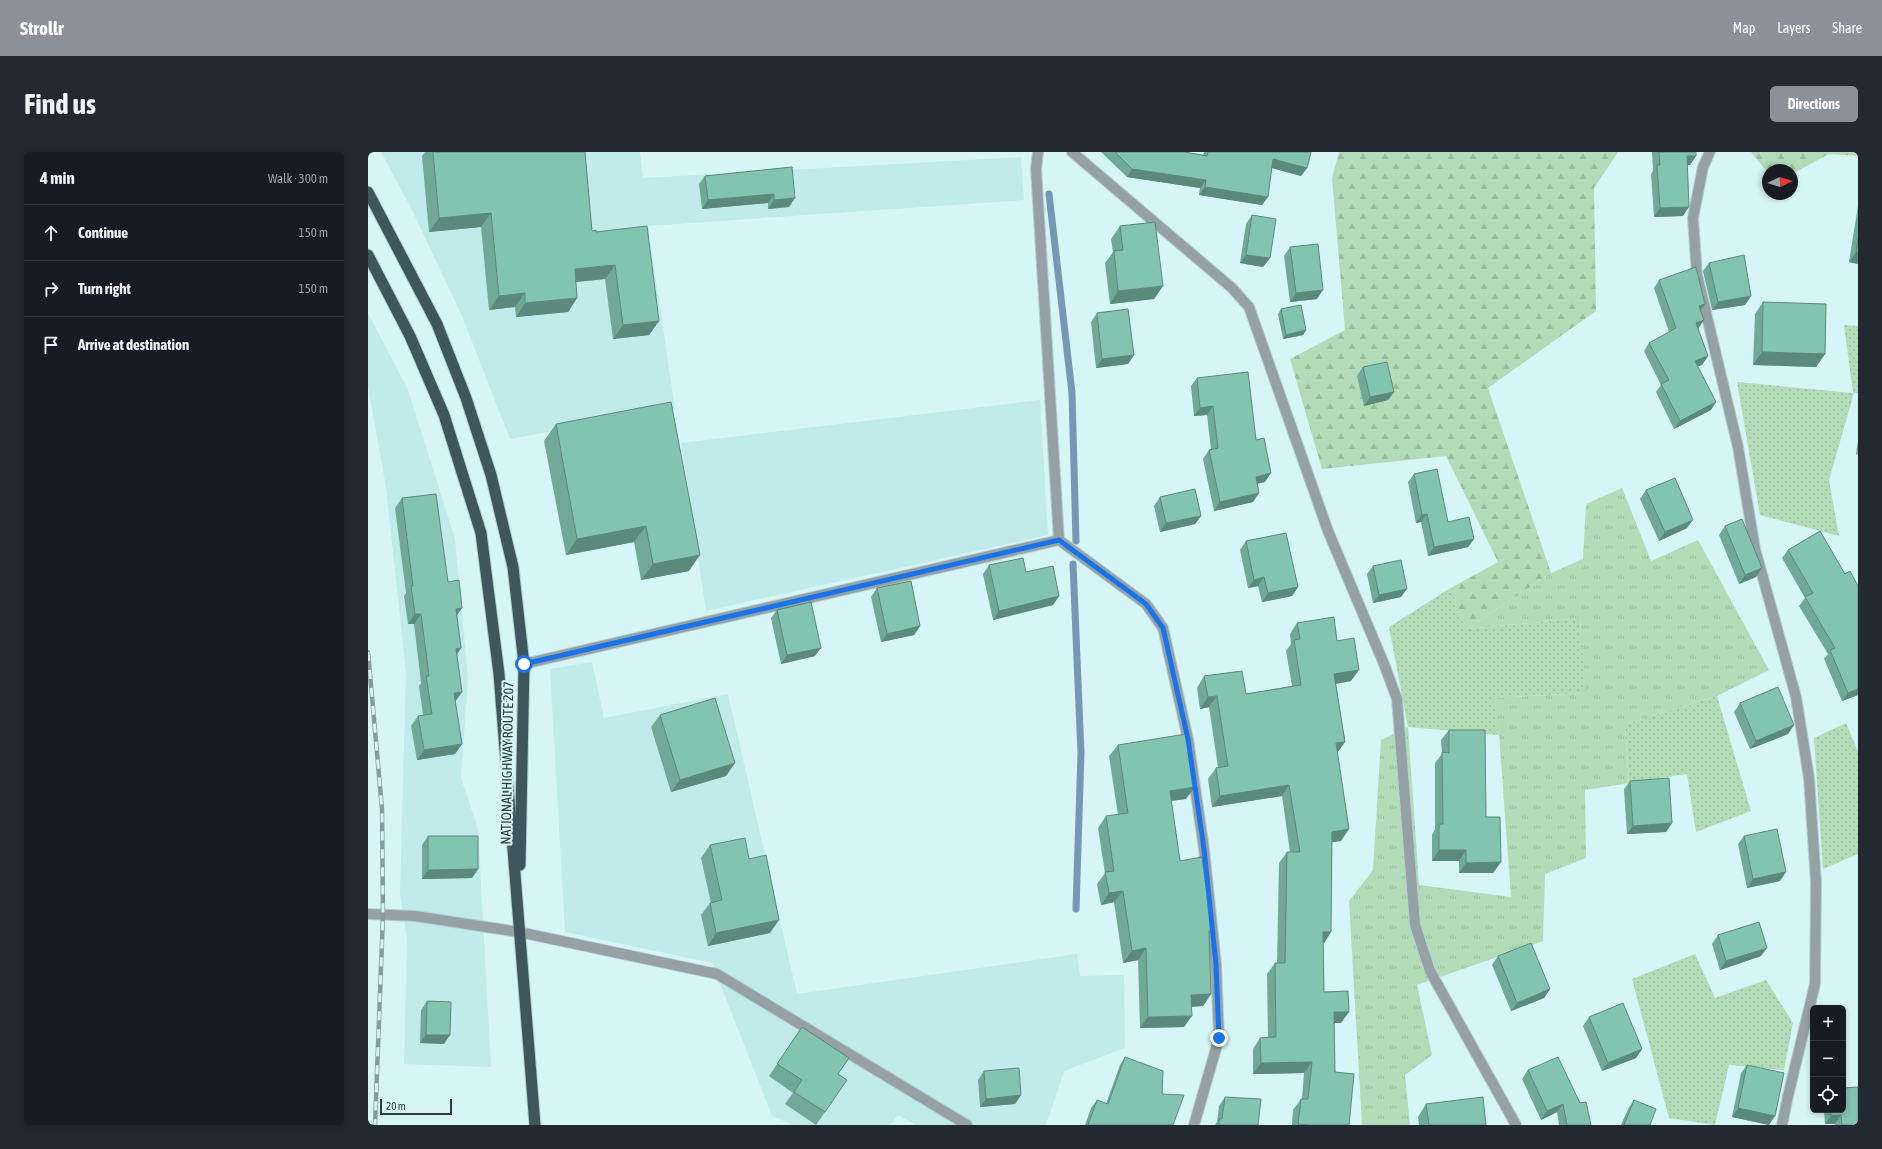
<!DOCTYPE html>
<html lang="en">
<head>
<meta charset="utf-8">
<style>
	:root { --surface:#171b24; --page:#242831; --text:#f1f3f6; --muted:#9ea1a6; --line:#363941; --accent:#8c9099 }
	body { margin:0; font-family:"Asap Condensed",sans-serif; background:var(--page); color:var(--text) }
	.controls { position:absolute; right:12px; bottom:12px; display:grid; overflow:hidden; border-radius:6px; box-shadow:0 2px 6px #0003 }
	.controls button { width:36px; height:36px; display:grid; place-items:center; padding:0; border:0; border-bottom:1px solid var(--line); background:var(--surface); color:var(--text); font:20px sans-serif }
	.compass { position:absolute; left:1394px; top:12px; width:36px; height:36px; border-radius:50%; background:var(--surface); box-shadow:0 2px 6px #0003; rotate:86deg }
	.scale { position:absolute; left:12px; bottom:10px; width:72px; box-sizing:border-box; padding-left:4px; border:2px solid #2f3b3b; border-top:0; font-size:11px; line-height:14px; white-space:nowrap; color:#2f3b3b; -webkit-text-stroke:3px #d6f5f6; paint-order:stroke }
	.stop { position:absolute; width:12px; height:12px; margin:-9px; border:3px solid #1a73e8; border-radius:50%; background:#fff }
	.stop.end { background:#1a73e8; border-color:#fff; box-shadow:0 1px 4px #0008 }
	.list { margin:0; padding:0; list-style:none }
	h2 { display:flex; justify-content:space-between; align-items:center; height:52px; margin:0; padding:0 16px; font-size:17px }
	h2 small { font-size:13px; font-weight:400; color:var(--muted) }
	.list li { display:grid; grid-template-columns:26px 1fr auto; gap:12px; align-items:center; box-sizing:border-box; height:56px; padding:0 16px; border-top:1px solid var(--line) }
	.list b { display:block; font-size:15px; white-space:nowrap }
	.list em { font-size:13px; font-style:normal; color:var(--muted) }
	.icon { flex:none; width:22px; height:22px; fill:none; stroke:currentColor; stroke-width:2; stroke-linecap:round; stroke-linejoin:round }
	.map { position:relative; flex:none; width:1490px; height:973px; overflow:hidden; border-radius:6px }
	header { display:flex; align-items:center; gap:24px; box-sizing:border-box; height:56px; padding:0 20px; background:var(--accent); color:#fff }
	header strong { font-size:19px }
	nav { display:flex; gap:22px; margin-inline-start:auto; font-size:14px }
	.intro { display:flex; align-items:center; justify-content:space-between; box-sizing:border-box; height:96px; padding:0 24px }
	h1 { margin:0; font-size:28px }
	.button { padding:10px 18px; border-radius:6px; background:var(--accent); color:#fff; font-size:14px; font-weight:700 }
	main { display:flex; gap:24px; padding:0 24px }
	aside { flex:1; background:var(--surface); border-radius:6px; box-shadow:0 2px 6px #0003 }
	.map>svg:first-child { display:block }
</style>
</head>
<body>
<header>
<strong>Strollr</strong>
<nav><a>Map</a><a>Layers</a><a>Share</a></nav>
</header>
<div class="intro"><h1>Find us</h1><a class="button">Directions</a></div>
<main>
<aside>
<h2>4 min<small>Walk · 300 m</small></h2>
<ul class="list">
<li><svg class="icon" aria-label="ahead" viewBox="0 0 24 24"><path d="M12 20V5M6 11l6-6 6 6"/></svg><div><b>Continue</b></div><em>150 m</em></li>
<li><svg class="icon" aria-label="right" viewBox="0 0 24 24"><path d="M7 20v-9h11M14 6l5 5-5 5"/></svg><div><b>Turn right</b></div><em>150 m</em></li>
<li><svg class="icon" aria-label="arrive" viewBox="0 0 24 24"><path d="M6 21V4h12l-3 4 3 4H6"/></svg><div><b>Arrive at destination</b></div></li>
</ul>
</aside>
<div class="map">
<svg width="1490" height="973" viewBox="0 0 1490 973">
	<defs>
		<pattern id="grass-tufts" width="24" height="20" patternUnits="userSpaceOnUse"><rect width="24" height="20" fill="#b2dcb7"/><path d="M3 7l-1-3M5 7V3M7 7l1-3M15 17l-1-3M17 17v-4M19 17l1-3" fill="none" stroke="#99be9e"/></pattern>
		<pattern id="forest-firs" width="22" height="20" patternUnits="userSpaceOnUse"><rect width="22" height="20" fill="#b2dcb7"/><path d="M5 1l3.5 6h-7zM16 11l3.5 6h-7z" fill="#99be9e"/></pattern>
		<pattern id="park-dots" width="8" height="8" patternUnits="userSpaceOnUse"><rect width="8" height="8" fill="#b2dcb7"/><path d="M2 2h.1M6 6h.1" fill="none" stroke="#99be9e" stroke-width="1.8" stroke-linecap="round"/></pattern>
	</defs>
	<rect width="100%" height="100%" fill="#d6f5f6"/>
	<!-- built -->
	<g fill="#c1eaea">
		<polygon points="13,0 272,0 275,26 653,5 656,48 280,74 307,257 142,287 94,164 43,56"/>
		<polygon points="0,161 40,238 87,387 100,526 93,626 110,677 123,915 36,912 39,788 32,741 38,521 18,335 0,235"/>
		<polygon points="672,248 680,383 338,459 313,291"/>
		<polygon points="224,510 236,566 360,542 429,842 709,802 712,824 756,823 757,896 696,919 678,973 548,973 530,963 522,973 426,973 404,964 344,811 197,780 182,517"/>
	</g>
	<!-- grass -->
	<polygon fill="url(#grass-tufts)" points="1254,336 1283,409 1330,388 1401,518 1349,544 1257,572 1261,631 1217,638 1218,706 1177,722 1175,789 1049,833 1064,903 1037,923 1042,973 994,973 981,749 1005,718 1013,588 1040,575 1051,733 1143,745 1131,583 1124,546 1217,541 1212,466 1099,477 1183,421 1215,407 1218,352"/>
	<!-- forest -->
	<g fill="url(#forest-firs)">
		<polygon points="971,0 1250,0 1226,36 1228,159 1120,236 1183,421 1099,477 1081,437 1130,410 1078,304 954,317 922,207 977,178 964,26"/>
		<polygon points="1383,0 1490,0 1490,4 1461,2 1424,22 1424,18 1400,18 1400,21"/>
	</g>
	<!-- park -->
	<g fill="url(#park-dots)">
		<polygon points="1476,173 1490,174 1490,241 1486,241 1461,328 1471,384 1392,363 1369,230 1485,241"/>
		<polygon points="1081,437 1099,477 1212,466 1218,541 1125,546 1131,583 1040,575 1021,475"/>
		<polygon points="1349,544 1383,659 1328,680 1319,622 1261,631 1257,572"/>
		<polygon points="1478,571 1490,599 1490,702 1455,717 1446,586"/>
		<polygon points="1327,802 1347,846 1398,828 1425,871 1416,918 1361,913 1347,973 1301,966 1264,827"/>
	</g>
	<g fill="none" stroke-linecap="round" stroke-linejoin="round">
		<!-- stream -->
		<g stroke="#7698b4" stroke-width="7">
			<polyline points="681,42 704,241 708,389"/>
			<polyline points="705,412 713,601 708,757"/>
		</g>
		<!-- minor casing -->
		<g stroke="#b5d0d1" stroke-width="12">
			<g id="minor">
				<polyline points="670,0 668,17 691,388"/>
				<polyline points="704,0 864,136 881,155 960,379 1016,512 1029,547 1047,773 1062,819 1148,973"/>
				<polyline points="1342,0 1335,15 1325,66 1329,123 1370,295 1387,397 1428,545 1441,626 1448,731 1447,832 1420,944 1414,973"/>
				<polyline points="156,512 691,388 778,452 795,476 820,587 836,697 848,812 851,886 826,973"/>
				<polyline points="0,762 47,764 151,780 349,822 599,973"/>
			</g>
		</g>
		<!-- trunk casing -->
		<g stroke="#b5d0d1" stroke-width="13">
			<g id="trunk">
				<polyline points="0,40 69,172 98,246 123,323 145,415 156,512 152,713"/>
				<polyline points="0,103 42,184 76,263 113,381 131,522 167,973"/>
			</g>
		</g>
		<!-- minor -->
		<use href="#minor" stroke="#95a1a5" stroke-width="10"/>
		<!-- trunk -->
		<use href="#trunk" stroke="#40565e" stroke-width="11"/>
		<!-- rail casing -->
		<g stroke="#869b9c" stroke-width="4.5">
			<polyline id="rail" points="0,500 14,657 15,763 7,973"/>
		</g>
		<!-- rail -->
		<use href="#rail" stroke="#d6f5f6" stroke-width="3" stroke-dasharray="9" stroke-linecap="butt"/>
	</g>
	<!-- wall -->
	<g fill="#70a997">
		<polygon points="57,0 217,0 224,79 228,80 291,169 281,183 245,187 237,127 208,130 209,146 200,160 148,165 147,155 121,158 113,75 61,80 54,4"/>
		<polygon points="733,0 817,0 835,3 836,0 943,0 939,16 933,24 904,16 894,53 831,43 832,36 759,25"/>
		<polygon points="1284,0 1328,0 1328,4 1322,13 1319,13 1315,64 1286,65 1283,22 1285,19"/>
		<polygon points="424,15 421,55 400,57 400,51 334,57 331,32 337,24"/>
		<polygon points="1490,54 1490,112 1481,110"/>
		<polygon points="884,63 902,106 895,115 872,111 878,72"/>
		<polygon points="752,74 795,134 786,147 742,152 737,111 745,100 743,87"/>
		<polygon points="922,95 949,147 922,150 916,104"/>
		<polygon points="1341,111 1383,144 1377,153 1344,158 1335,119"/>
		<polygon points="1291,128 1332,159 1330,177 1340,204 1334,213 1330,214 1343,258 1306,277 1288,240 1293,233 1276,199 1281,191 1301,180 1286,136"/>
		<polygon points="1395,150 1457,202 1448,215 1385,213 1387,162"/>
		<polygon points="913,157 938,178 935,183 915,187 910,162"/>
		<polygon points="729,161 766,203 760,212 728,216 723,170"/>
		<polygon points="995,215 1026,240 1020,248 996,254 989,224"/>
		<polygon points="829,226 888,288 897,330 889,332 885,350 846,359 835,307 841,298 843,298 839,263 826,264 823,234"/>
		<polygon points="188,272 321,419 273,428 266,390 198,403 176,289"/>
		<polygon points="1490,288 1490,303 1488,302"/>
		<polygon points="1046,322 1080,370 1106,387 1100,395 1060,404 1053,370 1048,371 1040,330"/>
		<polygon points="1278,338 1319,376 1291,389 1272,347"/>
		<polygon points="792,345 833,364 827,372 792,380 786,354"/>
		<polygon points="34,346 80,430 89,463 93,496 89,503 94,540 87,549 94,592 87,602 49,608 43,574 50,564 55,563 51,534 53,531 46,472 40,472 36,444 38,441 27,356"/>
		<polygon points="1357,374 1388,425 1371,432 1351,383"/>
		<polygon points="1452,379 1490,543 1474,549 1456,507 1460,502 1431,454 1437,446 1414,406 1420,398"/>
		<polygon points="878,389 930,435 924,444 894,450 890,434 880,436 872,398"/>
		<polygon points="621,413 658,420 691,444 685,453 625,468 615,422"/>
		<polygon points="1005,414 1033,445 1005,451 999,422"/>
		<polygon points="509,436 552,474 546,483 513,490 503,445"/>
		<polygon points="409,458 447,504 413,512 403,466"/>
		<polygon points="929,471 969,489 983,529 968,532 977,590 969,601 973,689 964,690 963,780 956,791 955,791 956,840 973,871 966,871 967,920 981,973 924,973 925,958 933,947 934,947 936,921 885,922 885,897 892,886 900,885 899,822 907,811 909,811 911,711 919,700 922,700 914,644 844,655 840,627 848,616 850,615 841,555 832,557 829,536 836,524 878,542 924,534 918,499 923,492 922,482"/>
		<polygon points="1372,551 1426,573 1420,582 1382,597 1366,560"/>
		<polygon points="292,563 358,624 303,640 283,575"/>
		<polygon points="1081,578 1118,665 1133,710 1125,721 1091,721 1091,709 1064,709 1064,683 1067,677 1067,611 1074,602 1073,588"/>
		<polygon points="750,593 818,647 803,649 812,709 841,783 843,842 835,854 824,855 816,875 772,876 770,808 755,811 746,750 733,753 729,732 737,721 730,676 738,664 750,663 741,604"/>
		<polygon points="1262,629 1304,671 1298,680 1259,682 1256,637"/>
		<polygon points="60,684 110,717 104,726 54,727 54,693"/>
		<polygon points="1376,684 1412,729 1379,736 1370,692"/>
		<polygon points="342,693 381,707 402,781 340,794 333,763 342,751 343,751 333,706"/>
		<polygon points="1350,783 1393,804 1352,818 1344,792"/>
		<polygon points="1130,804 1182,837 1176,846 1143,859 1124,813"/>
		<polygon points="59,849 76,892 52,891 53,858"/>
		<polygon points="1221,865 1274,897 1268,906 1234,919 1215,874"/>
		<polygon points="434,875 470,922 457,960 448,973 417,952 425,941 401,924"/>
		<polygon points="757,905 794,942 805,973 717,973 723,956 729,948 738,952 752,913"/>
		<polygon points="1379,913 1401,973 1364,965 1373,921"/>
		<polygon points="1160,918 1212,951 1223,973 1191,973 1189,960 1173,968 1154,927"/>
		<polygon points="616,919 653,943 647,952 612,955 610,928"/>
		<polygon points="857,945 890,973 847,973 849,970 851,954"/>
		<polygon points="1266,948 1282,973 1253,973 1260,957"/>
		<polygon points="1058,952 1118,973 1051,973 1050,965"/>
		<polygon points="1456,958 1475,958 1490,973 1467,973 1467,972 1457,972"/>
	</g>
	<!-- shaded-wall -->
	<g fill="#5b897b">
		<polygon points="1319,4 1328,4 1322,13 1313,13"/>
		<polygon points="905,7 939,16 933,24 900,15"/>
		<polygon points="764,17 838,28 832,36 759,25"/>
		<polygon points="837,35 900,45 894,53 831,43"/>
		<polygon points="406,42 400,51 334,57 340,48"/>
		<polygon points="427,46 421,55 400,57 406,48"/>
		<polygon points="1321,55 1315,64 1286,65 1292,56"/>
		<polygon points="123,61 113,75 61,80 71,66"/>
		<polygon points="1488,100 1490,100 1490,112 1481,110"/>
		<polygon points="878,103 902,106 895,115 872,111"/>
		<polygon points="247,113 237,127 197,131 207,117"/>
		<polygon points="795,134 786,147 742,152 750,139"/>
		<polygon points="955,138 949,147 922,150 928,141"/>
		<polygon points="157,141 147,155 121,158 131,144"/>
		<polygon points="1383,144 1377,153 1344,158 1350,150"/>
		<polygon points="209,146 200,160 148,165 157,151"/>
		<polygon points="1337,152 1331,161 1331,154"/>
		<polygon points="1336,168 1330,177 1328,171"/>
		<polygon points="291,169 281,183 245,187 255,173"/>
		<polygon points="938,178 935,183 915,187 918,183"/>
		<polygon points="1394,200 1457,202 1448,215 1385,213"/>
		<polygon points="766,203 760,212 728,216 734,207"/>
		<polygon points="1340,204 1334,213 1322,217 1327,209"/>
		<polygon points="1026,240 1020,248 996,254 1002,245"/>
		<polygon points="1348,250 1343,258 1306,277 1312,269"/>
		<polygon points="845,254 839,263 826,264 832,256"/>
		<polygon points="903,321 897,330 882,333 888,325"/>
		<polygon points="891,341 885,350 846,359 852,350"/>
		<polygon points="1059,362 1053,370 1048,371 1054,363"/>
		<polygon points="833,364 827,372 792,380 798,371"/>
		<polygon points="1325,368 1319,376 1291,389 1297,380"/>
		<polygon points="278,374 266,390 198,403 209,387"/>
		<polygon points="1106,387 1100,395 1060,404 1066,395"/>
		<polygon points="332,403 321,419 273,428 285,412"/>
		<polygon points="1394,416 1388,425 1371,432 1377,423"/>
		<polygon points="896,425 890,434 880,436 886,428"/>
		<polygon points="930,435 924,444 894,450 900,441"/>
		<polygon points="1039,437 1033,445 1005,451 1011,443"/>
		<polygon points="691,444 685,453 625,468 631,459"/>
		<polygon points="94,456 87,466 88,457"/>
		<polygon points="47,462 53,462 46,472 40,472"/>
		<polygon points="552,474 546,483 513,490 519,482"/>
		<polygon points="93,496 86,506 88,497"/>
		<polygon points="453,496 447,504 413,512 419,503"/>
		<polygon points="991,518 983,529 959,533 966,522"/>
		<polygon points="1490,537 1490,543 1474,549 1480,541"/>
		<polygon points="94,540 87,550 86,541"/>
		<polygon points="849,544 841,555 832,557 840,545"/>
		<polygon points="1426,573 1420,582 1382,597 1388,589"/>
		<polygon points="977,590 969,601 968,591"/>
		<polygon points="94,592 87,602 49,608 56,598"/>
		<polygon points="367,611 358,624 303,640 312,628"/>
		<polygon points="921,633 914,644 844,655 852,644"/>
		<polygon points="827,635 818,647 794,650 802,639"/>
		<polygon points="1304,671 1298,680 1259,682 1265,674"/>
		<polygon points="981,677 973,689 957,691 964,680"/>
		<polygon points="1071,698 1098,698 1091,709 1064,709"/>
		<polygon points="1133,710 1125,721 1091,721 1098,711"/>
		<polygon points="110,717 104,726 54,727 60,718"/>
		<polygon points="1418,720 1412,729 1379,736 1385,727"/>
		<polygon points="755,739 746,750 733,753 741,741"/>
		<polygon points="411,768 402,781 340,794 348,781"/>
		<polygon points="955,780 963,780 956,791 947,791"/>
		<polygon points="778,796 770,808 755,811 764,799"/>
		<polygon points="1399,796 1393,804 1352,818 1358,809"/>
		<polygon points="1182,837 1176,846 1143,859 1149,851"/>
		<polygon points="843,842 835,854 815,855 823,843"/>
		<polygon points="966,860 981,860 973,871 958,871"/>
		<polygon points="824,864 816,875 772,876 780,865"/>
		<polygon points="58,883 82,883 76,892 52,891"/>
		<polygon points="1274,897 1268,906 1234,919 1240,911"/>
		<polygon points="944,910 936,921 885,922 893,911"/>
		<polygon points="653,943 647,952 612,955 618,947"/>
		<polygon points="1195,952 1189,960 1173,968 1179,959"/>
		<polygon points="1370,956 1407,964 1401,973 1364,965"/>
		<polygon points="1473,963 1467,972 1457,972 1463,964"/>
	</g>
	<!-- building -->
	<g fill="#82c4b0" stroke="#5b897b">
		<polygon points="65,0 217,0 224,79 228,78 228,80 279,74 291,169 255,173 247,113 207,117 209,146 157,151 157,141 131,144 123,61 71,66"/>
		<polygon points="747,0 817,0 839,4 840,0 943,0 939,16 905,7 900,45 837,35 838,28 764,17"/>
		<polygon points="1291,0 1328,0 1328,4 1319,4 1321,55 1292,56 1289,13 1292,13"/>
		<polygon points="424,15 427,46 406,48 406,42 340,48 337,24"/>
		<polygon points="884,63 908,67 902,106 878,103"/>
		<polygon points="787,70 795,134 750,139 746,99 755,98 752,74"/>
		<polygon points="1490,87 1490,100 1488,100"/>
		<polygon points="950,92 955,138 928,141 922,95"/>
		<polygon points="1376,103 1383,144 1350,150 1341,111"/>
		<polygon points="1328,115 1337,152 1331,154 1336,168 1328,171 1340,204 1327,209 1348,250 1312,269 1293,232 1301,228 1281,191 1308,176 1291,128"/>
		<polygon points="1395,150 1458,152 1457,202 1394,200"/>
		<polygon points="933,153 938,178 918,183 913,157"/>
		<polygon points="760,157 766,203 734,207 729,161"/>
		<polygon points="1019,210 1026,240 1002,245 995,215"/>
		<polygon points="880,220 888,288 896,286 903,321 888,325 891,341 852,350 841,298 850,296 845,254 832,256 829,226"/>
		<polygon points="303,250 332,403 285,412 278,374 209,387 188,272"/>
		<polygon points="1069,317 1080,370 1101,365 1106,387 1066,395 1059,362 1054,363 1046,322"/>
		<polygon points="1307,326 1325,368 1297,380 1278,338"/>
		<polygon points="827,337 833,364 798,371 792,345"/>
		<polygon points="68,342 80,430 91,428 94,456 88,457 93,496 88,497 94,540 86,541 94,592 56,598 50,564 64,562 58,524 61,524 53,462 47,462 43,434 45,434 34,346"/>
		<polygon points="1374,367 1394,416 1377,423 1357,374"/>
		<polygon points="1452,379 1477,422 1482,419 1490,434 1490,537 1480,541 1462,498 1467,496 1437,445 1445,441 1420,398"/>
		<polygon points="918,381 930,435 900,441 896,425 886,428 878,389"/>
		<polygon points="655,406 658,420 685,414 691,444 631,459 621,413"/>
		<polygon points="1033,408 1039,437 1011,443 1005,414"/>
		<polygon points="543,429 552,474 519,482 509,436"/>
		<polygon points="443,450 453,496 419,503 409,458"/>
		<polygon points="966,465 969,489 986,486 991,518 966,522 977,590 968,591 981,677 964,680 963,780 955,780 956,840 980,839 981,860 966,860 967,920 986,922 981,973 941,973 930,972 933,947 940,947 944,910 893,911 892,886 908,885 907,811 917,811 919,700 932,700 921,633 852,644 848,616 860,614 849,544 840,545 836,524 874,519 878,542 933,533 926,488 932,487 929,471"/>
		<polygon points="1410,535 1426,573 1388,589 1372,551"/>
		<polygon points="347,546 367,611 312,628 292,563"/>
		<polygon points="1081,578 1117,578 1118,665 1132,665 1133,710 1098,711 1098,698 1071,698 1071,672 1075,672 1074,600 1081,601"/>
		<polygon points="818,582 827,635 802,639 812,709 834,705 844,778 841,779 843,842 823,843 824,864 780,865 778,796 764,799 755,739 741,741 737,720 746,719 738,664 760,661 750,593"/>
		<polygon points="1301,626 1304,671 1265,674 1262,629"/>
		<polygon points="1409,677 1418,720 1385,727 1376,684"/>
		<polygon points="60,684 110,684 110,717 60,718"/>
		<polygon points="377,686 381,707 398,703 411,768 348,781 342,751 354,748 342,693"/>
		<polygon points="1391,770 1399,796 1358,809 1350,783"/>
		<polygon points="1163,791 1182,837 1149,851 1130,804"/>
		<polygon points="59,849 83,850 82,883 58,883"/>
		<polygon points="1255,851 1274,897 1240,911 1221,865"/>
		<polygon points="434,875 481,906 470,922 479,928 457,960 426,940 434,928 409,912"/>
		<polygon points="757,905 795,919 794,942 816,943 805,973 720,973 729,948 740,952"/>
		<polygon points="1190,905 1212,951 1218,950 1223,973 1199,973 1195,952 1179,959 1160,918"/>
		<polygon points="1379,913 1416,921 1407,964 1370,956"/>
		<polygon points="651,916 653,943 618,947 616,919"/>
		<polygon points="1490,935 1490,973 1474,973 1473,963 1463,964 1462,958 1475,958 1475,936"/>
		<polygon points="857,945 893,947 890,973 851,973 851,967 854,967"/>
		<polygon points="1115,945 1118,973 1061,973 1058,952"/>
		<polygon points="1266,948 1288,957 1282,973 1256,973"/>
	</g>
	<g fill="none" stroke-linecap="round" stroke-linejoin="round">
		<!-- route -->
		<polyline stroke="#1a73e8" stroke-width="5" points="156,512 691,388 778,452 795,476 820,587 836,697 848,812 851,886"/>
	</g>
	<g text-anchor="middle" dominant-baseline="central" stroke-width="4" stroke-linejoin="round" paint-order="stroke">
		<!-- street labels -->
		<g font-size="14" fill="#2f3b3b" stroke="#d6f5f6">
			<text transform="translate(139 611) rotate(-89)">NATIONAL HIGHWAY ROUTE 207</text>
		</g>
	</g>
</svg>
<div class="controls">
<button>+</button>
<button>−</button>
<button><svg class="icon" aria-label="locate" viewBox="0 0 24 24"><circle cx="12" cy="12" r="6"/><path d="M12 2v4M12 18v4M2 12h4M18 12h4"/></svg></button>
</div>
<svg class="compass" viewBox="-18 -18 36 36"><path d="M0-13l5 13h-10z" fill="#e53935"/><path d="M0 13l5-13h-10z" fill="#9ea1a6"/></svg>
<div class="scale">20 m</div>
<div class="stop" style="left:156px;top:512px"></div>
<div class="stop end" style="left:851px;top:886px"></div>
</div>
</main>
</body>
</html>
